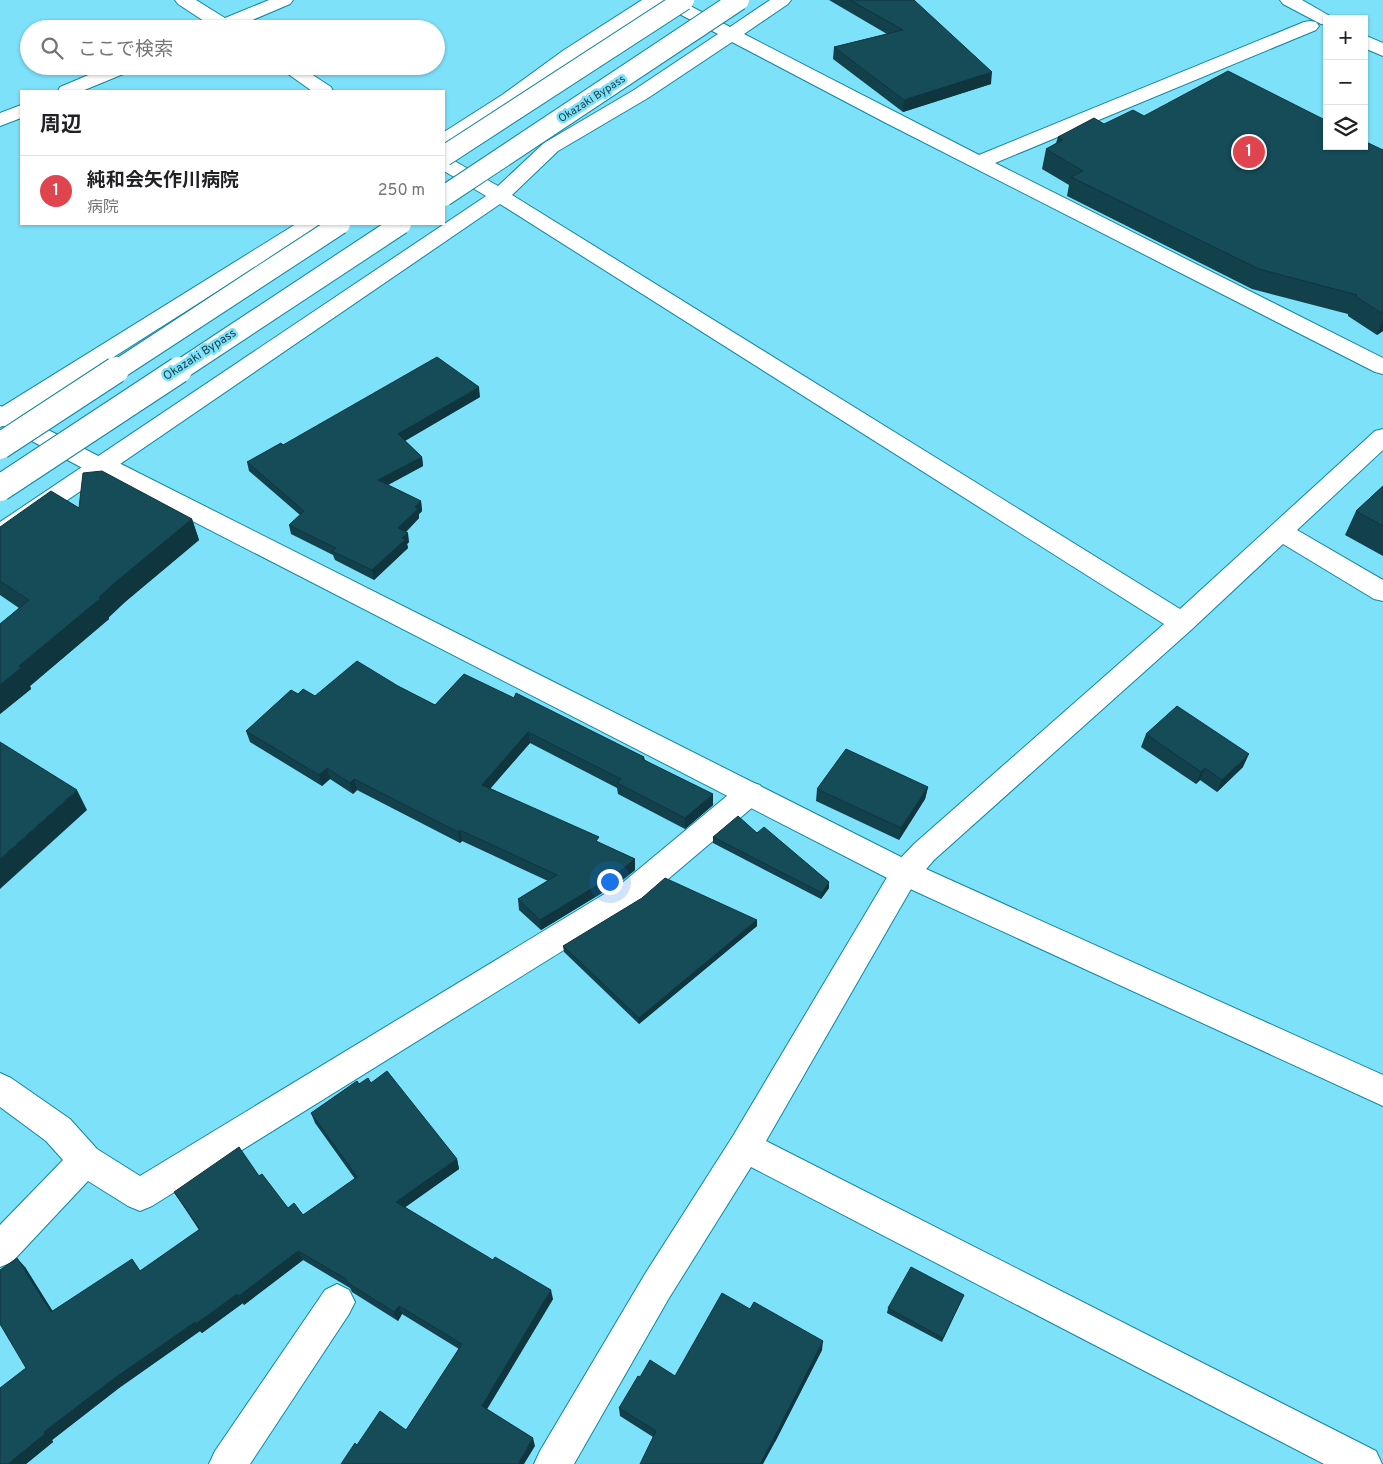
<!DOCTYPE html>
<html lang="ja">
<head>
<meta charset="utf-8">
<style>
	:root { --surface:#fff; --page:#f6f6f6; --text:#202124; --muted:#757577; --line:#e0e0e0; --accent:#1a73e8 }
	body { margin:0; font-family:Overpass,"Noto Sans JP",sans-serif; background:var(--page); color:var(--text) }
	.controls { position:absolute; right:15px; top:15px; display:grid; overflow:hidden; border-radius:0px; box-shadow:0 1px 4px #0004 }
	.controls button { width:45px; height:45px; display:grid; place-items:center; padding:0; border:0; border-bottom:1px solid var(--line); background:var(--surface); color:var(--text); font:25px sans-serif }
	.you { position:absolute; left:609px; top:881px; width:18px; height:18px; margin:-12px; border:4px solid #fff; border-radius:50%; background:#1a73e8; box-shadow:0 0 0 8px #1a73e833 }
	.badge { display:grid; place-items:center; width:32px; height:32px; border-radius:50%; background:var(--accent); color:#fff; font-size:16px; font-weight:700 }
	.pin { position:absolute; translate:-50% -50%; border:2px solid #fff; box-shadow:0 1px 5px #0006 }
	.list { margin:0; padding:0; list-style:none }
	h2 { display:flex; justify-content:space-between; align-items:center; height:65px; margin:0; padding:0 20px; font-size:21px }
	h2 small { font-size:16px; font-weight:400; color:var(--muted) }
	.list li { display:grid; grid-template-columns:32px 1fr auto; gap:15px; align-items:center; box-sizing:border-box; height:70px; padding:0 20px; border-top:1px solid var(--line) }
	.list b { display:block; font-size:19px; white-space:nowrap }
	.list p { margin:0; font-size:16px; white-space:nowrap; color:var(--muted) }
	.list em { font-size:16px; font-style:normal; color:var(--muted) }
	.icon { flex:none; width:28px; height:28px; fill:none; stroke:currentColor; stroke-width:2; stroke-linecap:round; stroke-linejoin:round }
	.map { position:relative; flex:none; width:1383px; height:1464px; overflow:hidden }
	.search { position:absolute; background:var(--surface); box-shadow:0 1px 4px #0004; left:20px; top:20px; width:425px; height:55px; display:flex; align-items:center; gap:12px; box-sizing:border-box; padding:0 18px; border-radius:28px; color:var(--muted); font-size:19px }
	.panel { position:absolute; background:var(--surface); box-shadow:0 1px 4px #0004; left:20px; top:90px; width:425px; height:135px; border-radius:0px }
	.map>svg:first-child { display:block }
</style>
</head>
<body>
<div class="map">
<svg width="1383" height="1464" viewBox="0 0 1383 1464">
	<rect width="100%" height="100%" fill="#7ee1fa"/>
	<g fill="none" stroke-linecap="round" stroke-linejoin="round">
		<!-- minor casing -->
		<g stroke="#10879e" stroke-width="2">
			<g id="minor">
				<polygon points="175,0 196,0 225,18 269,0 293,0 290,4 236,27 238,29 206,29 210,25 178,4"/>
				<polygon points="642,0 679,0 730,27 770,0 791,0 788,4 744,34 979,155 1304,22 1310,21 1316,22 1319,26 1316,30 995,163 1383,358 1383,374 1375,372 886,123 732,42 648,98 558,151 512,195 1180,609 1375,431 1383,429 1383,450 1297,530 1383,580 1383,601 1374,599 1283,544 1191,630 934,860 915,882 766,1141 1376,1451 1382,1464 1324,1464 751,1167 669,1298 574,1464 534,1464 540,1451 645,1274 733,1136 895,864 914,844 1164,624 500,204 9,540 0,543 0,522 486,196 444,171 444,157 451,159 498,186 544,143 634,90 718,34 660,4 576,58 516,103 451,144 444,146 444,132 502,95 564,50"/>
				<polygon points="1280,0 1302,0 1335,19 1327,19 1327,25 1321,24 1283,4"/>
				<polygon points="1364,35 1383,43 1383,56 1364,48"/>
				<polygon points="110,66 135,66 133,70 82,91 58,91 60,87"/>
				<polygon points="277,66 299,66 331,87 333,91 312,91"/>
				<polygon points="21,105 21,118 0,126 0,113"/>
				<polygon points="296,224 320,224 317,228 8,424 0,427 0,408"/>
				<polygon points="750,782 760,785 764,793 760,801 641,902 152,1206 140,1211 128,1206 88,1181 12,1262 0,1267 0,1225 63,1160 46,1141 0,1107 0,1073 11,1078 70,1119 97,1149 140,1176 621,884 740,785"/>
				<polygon points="337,1284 349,1290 355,1302 349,1314 250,1464 209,1464 215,1451 325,1290"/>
			</g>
		</g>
		<!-- tertiary casing -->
		<g stroke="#10879e" stroke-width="2">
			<polygon id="tertiary" points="0,406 8,409 104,459 117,462 915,864 1383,1075 1383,1106 895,882 103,475 90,472 0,424"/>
		</g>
		<!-- minor -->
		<use href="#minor" fill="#fff" fill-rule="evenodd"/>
		<!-- tertiary -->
		<use href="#tertiary" fill="#fff" fill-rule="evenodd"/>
		<!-- trunk-bridge-far1 casing -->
		<g stroke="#10879e" stroke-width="22" stroke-linecap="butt">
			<g id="trunk-bridge-far1">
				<polyline points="444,156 684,0"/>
				<polyline points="444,196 739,0"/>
				<polyline points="114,372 340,224"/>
				<polyline points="177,372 401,224"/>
			</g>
		</g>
		<!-- trunk-bridge casing -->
		<g stroke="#10879e" stroke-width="28" stroke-linecap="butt">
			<g id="trunk-bridge">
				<polyline points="0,446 116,370"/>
				<polyline points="0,488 179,370"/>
			</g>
		</g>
		<!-- trunk-bridge-far1 -->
		<use href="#trunk-bridge-far1" stroke="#fff" stroke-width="20"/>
		<!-- trunk-bridge -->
		<use href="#trunk-bridge" stroke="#fff" stroke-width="26"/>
	</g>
	<!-- wall -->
	<g fill="#12414c">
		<polygon points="829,0 916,0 914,0 991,84 903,112 833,59 834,47 887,34"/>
		<polygon points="1144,116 1383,150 1383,331 1377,335 1348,316 1348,314 1252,289 1067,196 1069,185 1042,169 1046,149 1056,143 1058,137 1104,124"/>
		<polygon points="480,397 405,441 422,457 423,466 388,485 421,501 422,511 419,514 419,518 406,532 409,542 407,544 408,548 374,580 335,560 333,555 291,534 289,525 300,515 249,471 247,462 283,445"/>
		<polygon points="1383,486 1383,556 1345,535 1356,511"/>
		<polygon points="79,508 192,519 199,540 125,602 109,617 109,619 30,686 31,689 0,714 0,624 19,608 0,595 0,527"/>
		<polygon points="398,686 435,705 514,698 644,757 645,760 713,805 685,829 618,794 617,788 530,743 490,788 600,843 635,859 635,870 620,882 541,930 519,910 518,899 548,881 462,841 460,843 357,790 353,794 330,779 322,786 250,742 246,731 298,694 315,696"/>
		<polygon points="1146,734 1243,767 1217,792 1200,780 1196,784 1141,747"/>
		<polygon points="928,787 925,799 899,840 816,801 817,789"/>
		<polygon points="757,833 829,882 829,888 821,899 713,843 713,837"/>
		<polygon points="757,920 757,926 639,1024 564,952 563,946"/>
		<polygon points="371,1083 457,1159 459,1169 405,1207 553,1299 487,1409 535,1446 357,1445 406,1430 459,1349 402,1314 398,1321 352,1292 350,1288 303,1260 244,1305 243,1303 202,1333 200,1331 119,1388 52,1440 53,1442 26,1464 26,1368 25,1267 52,1311 140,1271 199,1230 174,1192 259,1176 288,1208 303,1215 355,1179 315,1123 311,1113 359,1084"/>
		<polygon points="964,1295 942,1342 887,1313 888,1308"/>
		<polygon points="822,1350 775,1442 653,1437 620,1416 619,1408 640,1377 675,1376"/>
	</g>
	<!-- shaded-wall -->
	<g fill="#0f353e">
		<polygon points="992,72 991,84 903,112 904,100"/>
		<polygon points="1383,319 1383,331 1377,335"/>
		<polygon points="479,387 480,397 399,444 398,434"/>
		<polygon points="422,457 423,466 380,489 378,480"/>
		<polygon points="421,501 422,511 419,514 419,518 400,538 398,528 415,507"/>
		<polygon points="192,519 199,540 125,602 109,617 109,619 30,686 31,689 0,714 0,685 19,666 99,597 117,581"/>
		<polygon points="408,533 409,542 407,544 408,548 374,580 372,570"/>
		<polygon points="528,732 530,743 484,796 482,785"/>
		<polygon points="1249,754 1243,767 1217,792 1222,780"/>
		<polygon points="327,768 330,779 322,786 319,775"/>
		<polygon points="1205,768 1200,780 1196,784 1201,772"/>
		<polygon points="354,779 357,790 353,794 350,783"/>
		<polygon points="928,787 925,799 899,840 901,828"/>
		<polygon points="77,790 87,810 0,889 0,859"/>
		<polygon points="713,794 713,805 685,829 685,818"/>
		<polygon points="460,830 462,841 460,843 458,832"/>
		<polygon points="635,859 635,870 620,882 541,930 540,920"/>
		<polygon points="829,882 829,888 821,899 822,893"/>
		<polygon points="757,920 757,926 639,1024 639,1018"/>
		<polygon points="457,1159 459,1169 400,1211 396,1202"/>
		<polygon points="298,1251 303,1260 244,1305 239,1296"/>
		<polygon points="17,1258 25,1267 59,1321 51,1312"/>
		<polygon points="551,1290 553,1299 484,1414 482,1406"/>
		<polygon points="237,1294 243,1303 202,1333 200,1331 119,1388 52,1440 53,1442 26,1464 8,1464 44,1432 112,1380 195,1322"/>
		<polygon points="399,1306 402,1314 398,1321 394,1312"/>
		<polygon points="823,1341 822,1350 775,1442 763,1464 760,1464"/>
		<polygon points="533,1438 535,1446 524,1464 518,1464"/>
	</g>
	<!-- building -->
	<g fill="#154c58" stroke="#0f353e">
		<polygon points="850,0 914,0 992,72 904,100 834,47 903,30"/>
		<polygon points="1228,71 1327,121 1327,146 1364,146 1364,141 1383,150 1383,314 1355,296 1357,295 1259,269 1071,177 1083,171 1046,149 1063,140 1058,137 1094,118 1104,124 1133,110 1144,116"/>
		<polygon points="437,357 479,387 398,434 422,457 378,480 421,501 415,507 418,509 398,528 408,533 402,538 406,539 372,570 332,551 336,548 289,525 304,511 247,462 281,443 283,445"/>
		<polygon points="102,471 192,519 117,581 99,597 101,598 19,666 21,668 0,685 0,624 29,600 0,581 0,527 51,491 79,508 83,473"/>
		<polygon points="1383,486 1383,526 1356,511"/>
		<polygon points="357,661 398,686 435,705 464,674 514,698 516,693 644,757 642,759 713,794 685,818 617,783 621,779 528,732 482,785 599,837 596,841 635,859 619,872 540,920 518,899 557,875 460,830 458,832 354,779 350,783 327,768 319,775 246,731 291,690 298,694 303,689 315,696"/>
		<polygon points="1177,706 1249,754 1222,780 1205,768 1201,772 1146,734"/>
		<polygon points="0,742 77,790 0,859"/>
		<polygon points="846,749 928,787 901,828 817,789"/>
		<polygon points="738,816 757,833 764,827 829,882 822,893 713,837"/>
		<polygon points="665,878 757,920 639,1018 563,946 642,898"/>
		<polygon points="387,1071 457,1159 396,1202 493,1260 495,1257 551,1290 482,1406 533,1438 518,1464 341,1464 355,1443 357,1445 380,1411 406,1430 462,1344 399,1306 394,1312 348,1283 346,1279 298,1251 239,1296 237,1294 196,1324 195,1322 112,1380 44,1432 45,1434 8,1464 0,1464 0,1388 26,1368 0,1324 0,1270 17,1258 51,1312 132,1259 140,1271 200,1229 174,1192 239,1147 259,1176 262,1174 288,1208 294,1203 303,1215 357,1177 311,1113 357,1081 359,1084 368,1078 371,1083"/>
		<polygon points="911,1267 964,1295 943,1338 888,1308"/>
		<polygon points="722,1293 750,1309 754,1302 823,1341 776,1434 760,1464 640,1464 656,1431 619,1408 638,1376 640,1377 650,1360 675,1376"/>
	</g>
	<g text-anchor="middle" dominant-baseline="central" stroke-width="5" stroke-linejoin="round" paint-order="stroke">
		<!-- far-street labels -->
		<g font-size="11" fill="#113d47" stroke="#7ee1fa">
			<text transform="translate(592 99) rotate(-33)">Okazaki Bypass</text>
		</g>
		<!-- street labels -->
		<g font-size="12" fill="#113d47" stroke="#7ee1fa">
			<text transform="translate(200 355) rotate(-33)">Okazaki Bypass</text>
		</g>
	</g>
</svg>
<div class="controls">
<button>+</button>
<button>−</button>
<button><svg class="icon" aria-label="layers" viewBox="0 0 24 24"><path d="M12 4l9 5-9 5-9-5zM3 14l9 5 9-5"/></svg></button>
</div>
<div class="you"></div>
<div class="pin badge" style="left:1249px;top:152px;background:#e0444e">1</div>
<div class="search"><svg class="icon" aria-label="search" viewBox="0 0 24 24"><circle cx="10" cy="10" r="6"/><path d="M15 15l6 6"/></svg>ここで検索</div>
<section class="panel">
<h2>周辺<small></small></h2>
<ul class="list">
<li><span class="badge" style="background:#e0444e">1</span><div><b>純和会矢作川病院</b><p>病院</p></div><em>250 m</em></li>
</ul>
</section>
</div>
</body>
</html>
